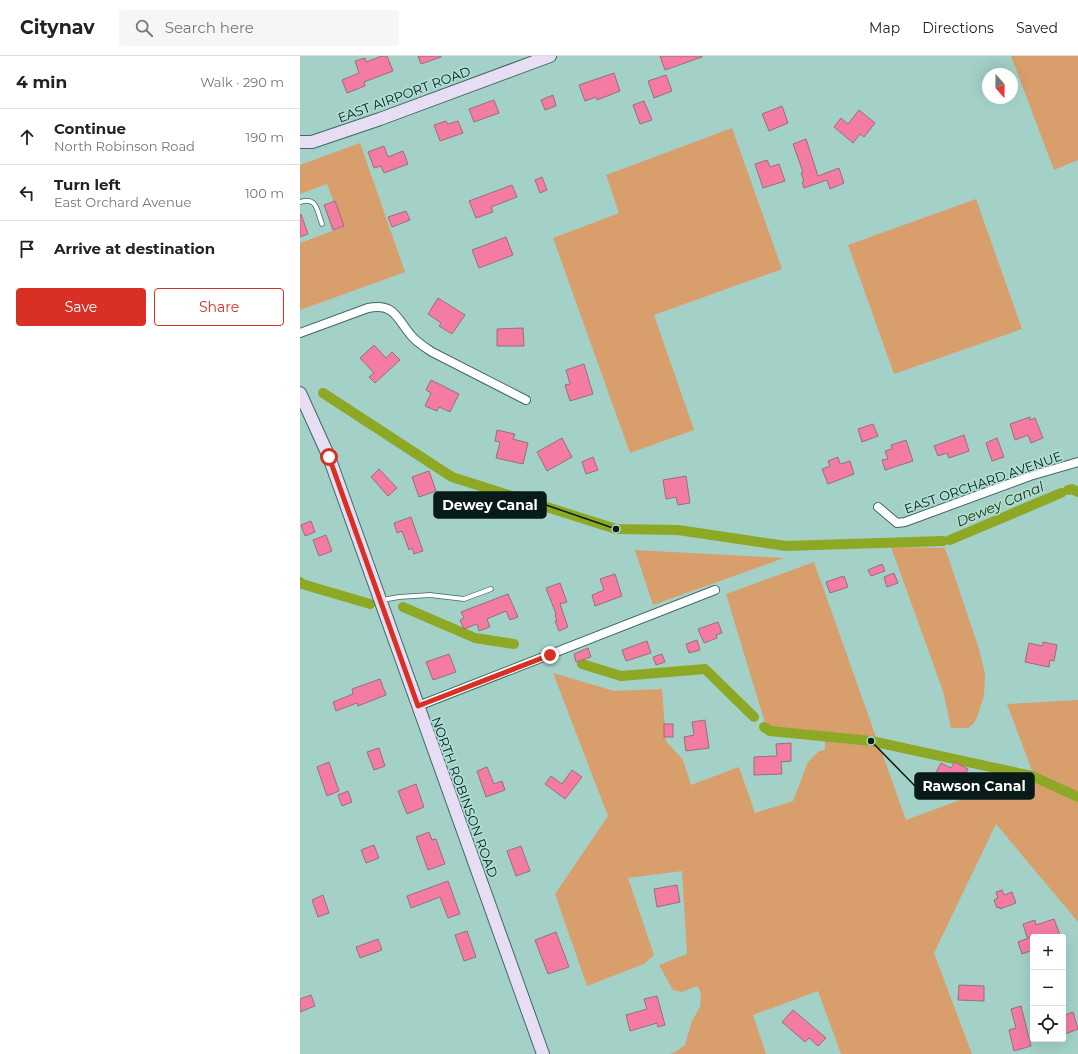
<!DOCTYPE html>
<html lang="en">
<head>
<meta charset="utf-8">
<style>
	:root { --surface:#fff; --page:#f6f6f6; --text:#222; --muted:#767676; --line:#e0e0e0; --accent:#d93025 }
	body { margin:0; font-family:Montserrat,sans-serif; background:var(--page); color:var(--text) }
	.controls { position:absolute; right:12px; bottom:12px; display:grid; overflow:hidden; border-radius:4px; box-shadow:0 4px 16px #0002 }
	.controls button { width:36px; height:36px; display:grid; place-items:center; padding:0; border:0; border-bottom:1px solid var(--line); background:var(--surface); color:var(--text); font:20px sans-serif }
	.compass { position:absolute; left:682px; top:12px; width:36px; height:36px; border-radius:50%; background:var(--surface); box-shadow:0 4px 16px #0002; rotate:160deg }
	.stop { position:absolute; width:12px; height:12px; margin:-9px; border:3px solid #d93025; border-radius:50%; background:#fff }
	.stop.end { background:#d93025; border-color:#fff; box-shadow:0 1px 4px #0008 }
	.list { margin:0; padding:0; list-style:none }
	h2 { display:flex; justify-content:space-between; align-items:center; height:52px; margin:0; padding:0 16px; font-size:17px }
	h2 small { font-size:13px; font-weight:400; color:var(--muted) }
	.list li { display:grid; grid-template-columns:26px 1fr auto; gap:12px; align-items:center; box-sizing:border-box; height:56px; padding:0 16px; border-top:1px solid var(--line) }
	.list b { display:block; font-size:15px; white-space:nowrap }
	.list p { margin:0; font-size:13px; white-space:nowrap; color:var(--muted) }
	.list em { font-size:13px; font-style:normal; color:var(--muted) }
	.actions { display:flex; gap:8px; padding:12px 16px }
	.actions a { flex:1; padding:9px 0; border:1px solid var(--accent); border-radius:4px; text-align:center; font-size:14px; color:var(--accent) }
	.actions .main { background:var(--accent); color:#fff }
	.icon { flex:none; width:22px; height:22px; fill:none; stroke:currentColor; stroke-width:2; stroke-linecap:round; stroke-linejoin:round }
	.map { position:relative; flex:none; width:778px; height:998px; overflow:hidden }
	header { display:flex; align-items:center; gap:24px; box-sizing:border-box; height:56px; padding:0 20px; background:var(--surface); border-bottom:1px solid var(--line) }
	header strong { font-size:19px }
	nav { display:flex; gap:22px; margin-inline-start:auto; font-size:14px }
	.search { width:280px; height:36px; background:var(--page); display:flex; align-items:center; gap:10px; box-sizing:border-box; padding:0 14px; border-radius:4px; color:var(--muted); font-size:15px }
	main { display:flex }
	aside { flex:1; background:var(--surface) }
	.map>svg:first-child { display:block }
</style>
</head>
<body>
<header>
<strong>Citynav</strong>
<div class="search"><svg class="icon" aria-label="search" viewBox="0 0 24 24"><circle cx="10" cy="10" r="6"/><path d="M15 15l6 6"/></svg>Search here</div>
<nav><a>Map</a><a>Directions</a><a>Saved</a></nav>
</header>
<main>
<aside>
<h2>4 min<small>Walk · 290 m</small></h2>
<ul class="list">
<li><svg class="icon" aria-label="ahead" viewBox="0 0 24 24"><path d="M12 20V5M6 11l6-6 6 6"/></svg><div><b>Continue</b><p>North Robinson Road</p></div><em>190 m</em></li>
<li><svg class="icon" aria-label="left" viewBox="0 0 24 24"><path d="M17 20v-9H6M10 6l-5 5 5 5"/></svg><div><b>Turn left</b><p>East Orchard Avenue</p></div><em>100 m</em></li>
<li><svg class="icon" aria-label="arrive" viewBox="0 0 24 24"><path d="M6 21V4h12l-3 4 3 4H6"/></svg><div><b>Arrive at destination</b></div></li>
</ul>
<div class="actions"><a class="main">Save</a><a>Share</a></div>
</aside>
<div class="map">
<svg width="778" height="998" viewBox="0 0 778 998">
	<rect width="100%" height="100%" fill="#a3d1c8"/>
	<!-- green -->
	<g fill="#d89e6c">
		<polygon points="711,0 778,0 778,104 754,114"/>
		<polygon points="432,72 482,213 354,259 394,374 330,397 253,182 319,157 306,119"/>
		<polygon points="60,87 105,216 0,254 0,187 43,171 27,128 0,138 0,109"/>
		<polygon points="676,143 722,273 594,318 548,189"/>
		<polygon points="591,491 645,492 679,593 685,618 684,639 678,659 674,667 668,672 651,672 643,635"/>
		<polygon points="335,494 484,502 353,549"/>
		<polygon points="514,506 577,684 466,670 426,538"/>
		<polygon points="253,617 314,635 362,633 366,685 383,704 391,729 439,711 455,757 493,745 508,706 519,695 525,694 525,685 580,691 606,764 733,717 707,648 778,644 778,866 696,768 634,897 672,998 541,998 518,935 453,959 466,998 370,998 375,996 385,989 392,965 400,951 401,938 398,930 382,936 373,934 359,909 387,898 382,815 328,822 354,899 344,908 287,930 255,838 308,760"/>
	</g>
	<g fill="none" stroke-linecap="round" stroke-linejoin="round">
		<!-- canal -->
		<g stroke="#8ca824" stroke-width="10">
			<polyline points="23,337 152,421 316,473 378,474 486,490 643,485"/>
			<polyline points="768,434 772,433 778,436"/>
			<polyline points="650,484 761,437"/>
			<polyline points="0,526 2,528 70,548"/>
			<polyline points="103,551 175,582 214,588"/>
			<polyline points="282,608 321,620 405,613 454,661"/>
			<polyline points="464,671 470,675 571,685 732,720 778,741"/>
		</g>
	</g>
	<!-- building -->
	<g fill="#f47ba2" stroke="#96707a">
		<polygon points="82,0 87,0 93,15 64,26 65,30 47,37 42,24 59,17 55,5 65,2 66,6"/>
		<polygon points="118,0 141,0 141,1 121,8"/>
		<polygon points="360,0 402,0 402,1 365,14"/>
		<polygon points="314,17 320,35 297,44 296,41 285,45 279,29"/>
		<polygon points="366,19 372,35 354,42 348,25"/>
		<polygon points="253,39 256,50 245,54 241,44"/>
		<polygon points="194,44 199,57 174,66 169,53"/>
		<polygon points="344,45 352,64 340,68 333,49"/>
		<polygon points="482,50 488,67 469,75 462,58"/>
		<polygon points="559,54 575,67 564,81 560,78 553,87 534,71 541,62 548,68"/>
		<polygon points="146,65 148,68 158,65 163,77 140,85 134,69"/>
		<polygon points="506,83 518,120 539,112 544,127 530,133 527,124 504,132 502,126 504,125 501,117 503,116 493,88"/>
		<polygon points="84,90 88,101 103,95 108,108 84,117 81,110 74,112 68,96"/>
		<polygon points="467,104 470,111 479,108 485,125 463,132 455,108"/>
		<polygon points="242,121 247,134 240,137 235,124"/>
		<polygon points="212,129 217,141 191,151 193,156 176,162 169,145"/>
		<polygon points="35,145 44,170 33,174 24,149"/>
		<polygon points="106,155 110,164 92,171 88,161"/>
		<polygon points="1,158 8,178 0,181 0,159"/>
		<polygon points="206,181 213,199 179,212 172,194"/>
		<polygon points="138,242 165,259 152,278 139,270 141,267 128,258"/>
		<polygon points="223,272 224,290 197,290 197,273"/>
		<polygon points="74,289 86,302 92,296 100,304 75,327 69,321 74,317 60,302"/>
		<polygon points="284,308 293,338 270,345 265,329 270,328 266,314"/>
		<polygon points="131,324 159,338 150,356 139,351 137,355 125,350 131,337 126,334"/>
		<polygon points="730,361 730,364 735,362 743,382 731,387 728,379 715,384 710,368"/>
		<polygon points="573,368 578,380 562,386 558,373"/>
		<polygon points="197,374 215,378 213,383 228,387 223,408 196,402 200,386 195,385"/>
		<polygon points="664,379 669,395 649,402 647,397 638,400 634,390"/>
		<polygon points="262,382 272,401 247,415 237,396"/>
		<polygon points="697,382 704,401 692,405 686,387"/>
		<polygon points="606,384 613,405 585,414 582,404 588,403 585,395 592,393 591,389"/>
		<polygon points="293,401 298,414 286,418 282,406"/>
		<polygon points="538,401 540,408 550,405 554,418 528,428 522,413 530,410 528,405"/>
		<polygon points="79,413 97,432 88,440 71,421"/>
		<polygon points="129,415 136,435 119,441 112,421"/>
		<polygon points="386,420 390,447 378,449 376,441 366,443 363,424"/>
		<polygon points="111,461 123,495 114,498 112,492 109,494 102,475 97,477 94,467"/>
		<polygon points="11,465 15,476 5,480 1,469"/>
		<polygon points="26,479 32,495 19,500 13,484"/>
		<polygon points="582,508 585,515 571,520 568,514"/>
		<polygon points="594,517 598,527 587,531 584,521"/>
		<polygon points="315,518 322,540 295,550 292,539 304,534 300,523"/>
		<polygon points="544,520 548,531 530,537 526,526"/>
		<polygon points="260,527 267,546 260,548 268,571 259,575 255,565 257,565 255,559 256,558 246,532"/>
		<polygon points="208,538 218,561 210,564 206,555 187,563 190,571 179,575 177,568 164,573 160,564 164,562 161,556"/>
		<polygon points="418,566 422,577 416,579 417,582 404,587 398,573"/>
		<polygon points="397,584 400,594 389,597 386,588"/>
		<polygon points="347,585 351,597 326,605 322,594"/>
		<polygon points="743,586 757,589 754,605 750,604 749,611 725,606 729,587 742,590"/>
		<polygon points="288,592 291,601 276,606 274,598"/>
		<polygon points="149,598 156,616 133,624 126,606"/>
		<polygon points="362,598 365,606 356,609 353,601"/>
		<polygon points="80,623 86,639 58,650 57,647 36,655 33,646 53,638 52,633"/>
		<polygon points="405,664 409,692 386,695 384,681 394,679 392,666"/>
		<rect x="364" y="668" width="9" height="13"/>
		<polygon points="491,687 491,705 481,706 482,718 454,719 454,701 477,700 476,688"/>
		<polygon points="79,692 85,710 74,714 67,696"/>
		<polygon points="29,706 39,735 27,740 17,711"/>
		<polygon points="655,706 668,713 657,734 633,722 641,707 651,712"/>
		<polygon points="187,711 194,728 202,725 205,734 186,741 177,715"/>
		<polygon points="272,714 282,721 265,743 245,728 251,720 262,728"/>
		<polygon points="116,728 124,751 107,758 98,735"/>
		<polygon points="48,735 52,746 42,750 38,739"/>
		<polygon points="129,776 132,784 136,783 145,808 128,814 116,781"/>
		<polygon points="74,789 79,802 66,807 61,794"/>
		<polygon points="221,790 230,815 216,820 207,795"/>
		<polygon points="148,825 160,858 148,862 140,841 111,852 107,840"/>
		<polygon points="377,829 380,846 357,851 354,833"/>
		<polygon points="702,834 704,839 712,836 716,847 700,853 700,851 697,852 694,844 698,842 696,836"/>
		<polygon points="23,839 29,857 18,861 12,844"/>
		<polygon points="754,863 760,879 756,881 733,881 733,894 722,898 718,886 731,881 727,881 723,868 735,864 736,869"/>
		<polygon points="167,875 176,901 164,905 155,879"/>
		<polygon points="256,876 269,911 248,918 235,884"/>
		<polygon points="78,883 82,894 60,902 56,891"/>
		<polygon points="659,929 684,930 684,945 658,944"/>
		<polygon points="11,939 15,950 0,956 0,943"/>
		<polygon points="357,940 365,969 358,971 357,967 330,975 326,959 347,953 344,943"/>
		<polygon points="721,950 731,990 714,995 709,974 716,972 711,953"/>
		<polygon points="493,954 526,982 518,990 509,982 505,986 482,966"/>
		<polygon points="773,956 778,973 763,979 763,960"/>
	</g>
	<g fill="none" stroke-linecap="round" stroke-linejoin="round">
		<!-- lane casing -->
		<g stroke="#3e6a62" stroke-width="5.5">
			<g id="lane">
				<path d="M 0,146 C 17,140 17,155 22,168"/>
				<polyline points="82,544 99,541 130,539 164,543 191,533"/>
			</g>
		</g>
		<!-- street casing -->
		<g stroke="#3e6a62" stroke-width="10">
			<g id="street">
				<path d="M 0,277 L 68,252 C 94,247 96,261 110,278 C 116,286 123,290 132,296 L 226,344"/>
				<polyline points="578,451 597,467 605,466 730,420 778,406"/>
				<polyline points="118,650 415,534"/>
			</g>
		</g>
		<!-- secondary casing -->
		<g stroke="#3e6a62" stroke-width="14">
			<g id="secondary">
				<polyline points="0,86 12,86 80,63 250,0"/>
				<polyline points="0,337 29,401 243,998"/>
			</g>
		</g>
		<!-- lane -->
		<use href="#lane" stroke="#fff" stroke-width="4"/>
		<!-- street -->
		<use href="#street" stroke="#fff" stroke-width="8"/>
		<!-- secondary -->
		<use href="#secondary" stroke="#e7def6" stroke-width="12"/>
	</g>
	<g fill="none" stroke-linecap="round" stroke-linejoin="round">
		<!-- route -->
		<polyline stroke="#d93025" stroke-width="5" points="29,401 118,650 250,599"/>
	</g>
	<g text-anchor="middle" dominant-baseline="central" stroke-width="3.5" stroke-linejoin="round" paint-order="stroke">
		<!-- street labels -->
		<g font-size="13" fill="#091b18" stroke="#afded5">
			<text transform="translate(104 38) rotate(-20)">EAST AIRPORT ROAD</text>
			<text transform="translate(683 426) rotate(-19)">EAST ORCHARD AVENUE</text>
			<text transform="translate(165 741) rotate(70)">NORTH ROBINSON ROAD</text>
		</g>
		<!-- water labels -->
		<g font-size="14" font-style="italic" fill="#293400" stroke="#afded5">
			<text transform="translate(700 448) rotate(-23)">Dewey Canal</text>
		</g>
	</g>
	<!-- callouts -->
	<path fill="none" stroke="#091b18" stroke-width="1.5" d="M316 473L246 449M571 685L615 730"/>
	<g fill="#091b18" stroke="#afded5" stroke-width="1.5">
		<circle cx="316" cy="473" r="4"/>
		<circle cx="571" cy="685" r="4"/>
	</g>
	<g fill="#091b18" stroke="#091b18" stroke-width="1.5">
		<rect x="134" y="436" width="112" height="26" rx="4"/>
		<rect x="615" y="717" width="119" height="26" rx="4"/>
	</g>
	<g font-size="14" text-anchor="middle" font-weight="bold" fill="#fff">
		<text x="190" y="454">Dewey Canal</text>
		<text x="674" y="735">Rawson Canal</text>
	</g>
</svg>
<div class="controls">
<button>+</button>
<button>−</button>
<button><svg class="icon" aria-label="locate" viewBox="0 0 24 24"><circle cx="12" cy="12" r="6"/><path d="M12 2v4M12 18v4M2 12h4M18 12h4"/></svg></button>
</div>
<svg class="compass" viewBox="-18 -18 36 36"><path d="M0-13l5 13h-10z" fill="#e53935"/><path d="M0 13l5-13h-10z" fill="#767676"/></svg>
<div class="stop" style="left:29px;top:401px"></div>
<div class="stop end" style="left:250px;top:599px"></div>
</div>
</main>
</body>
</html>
